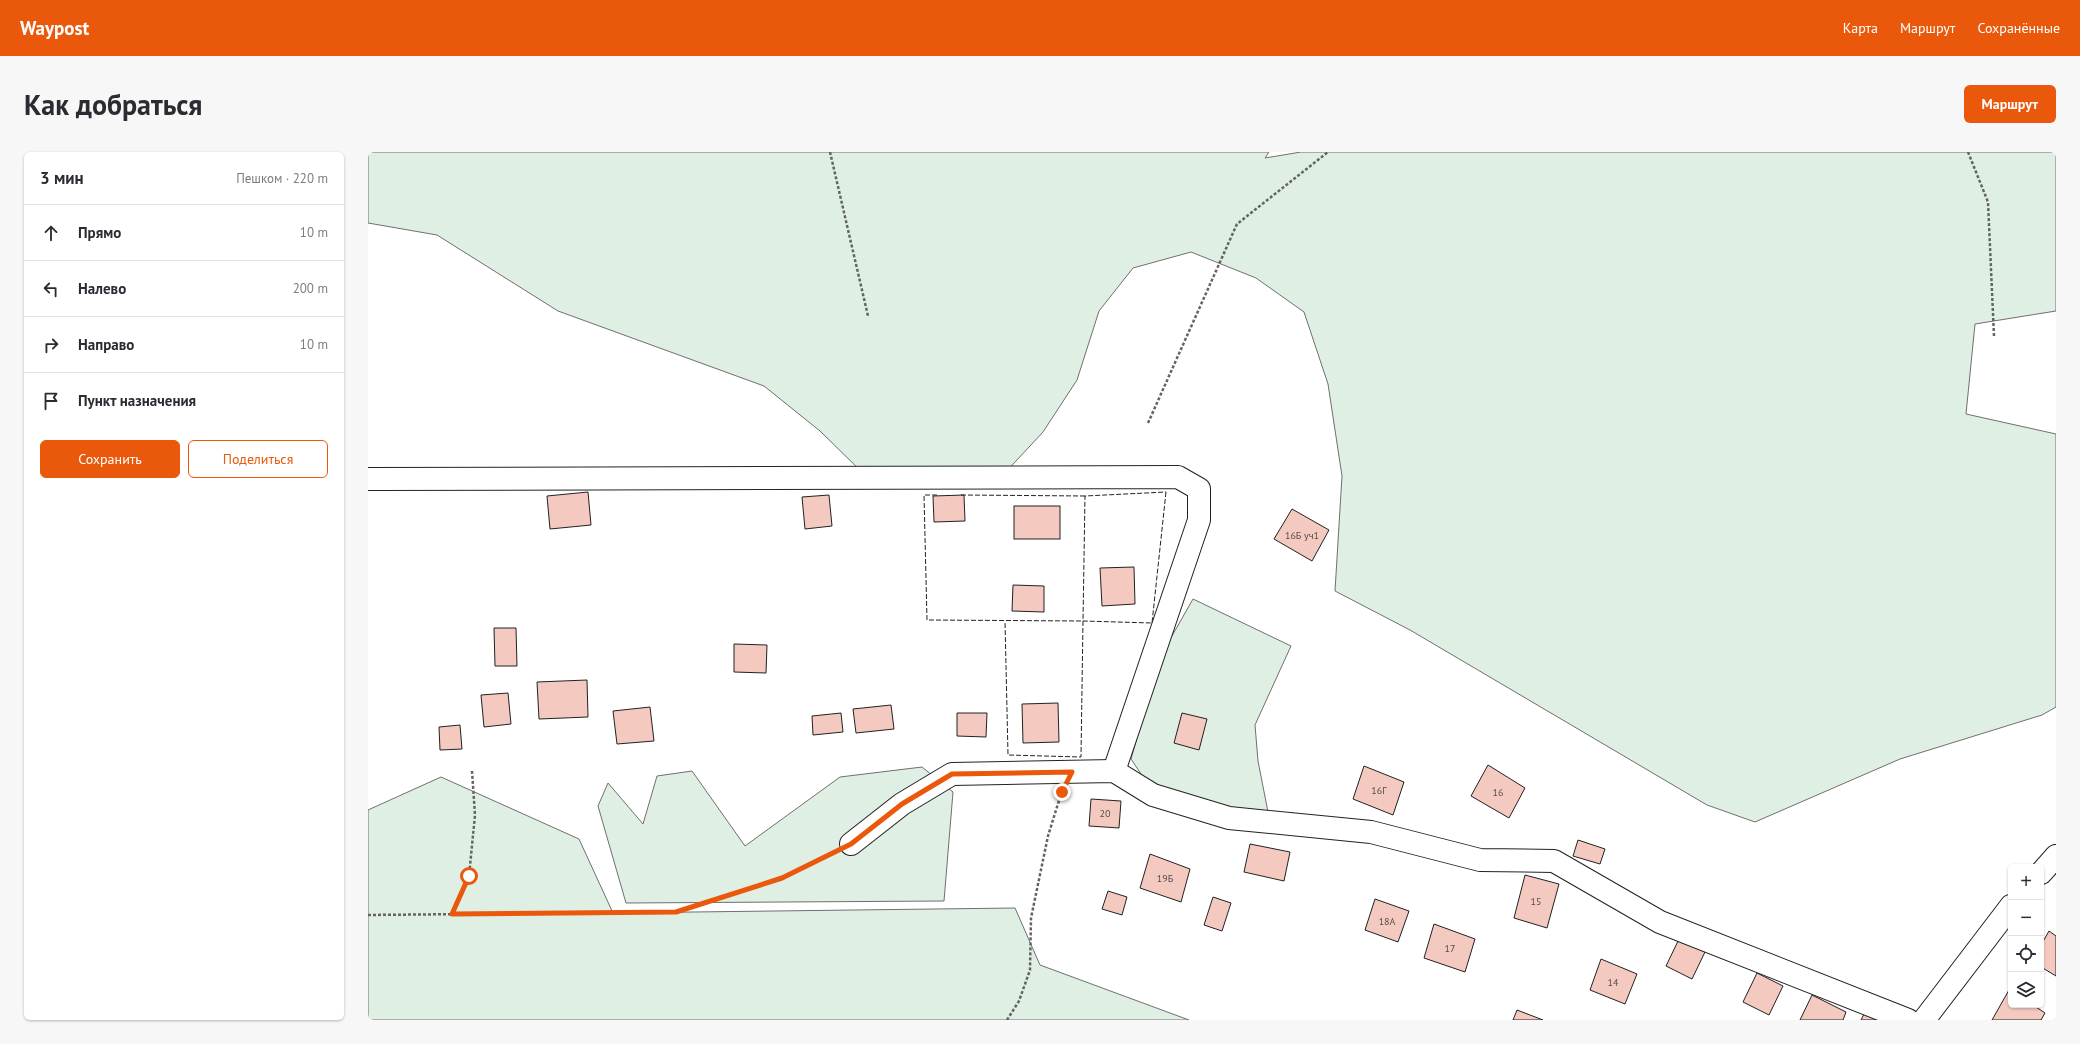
<!DOCTYPE html>
<html lang="ru">
<head>
<meta charset="utf-8">
<style>
	:root { --surface:#fff; --page:#f7f7f7; --text:#2b2b33; --muted:#7c7c81; --line:#e1e1e2; --accent:#ea580c }
	body { margin:0; font-family:"PT Sans",sans-serif; background:var(--page); color:var(--text) }
	.controls { position:absolute; right:12px; bottom:12px; display:grid; overflow:hidden; border-radius:6px; box-shadow:0 1px 3px #0004 }
	.controls button { width:36px; height:36px; display:grid; place-items:center; padding:0; border:0; border-bottom:1px solid var(--line); background:var(--surface); color:var(--text); font:20px sans-serif }
	.stop { position:absolute; width:12px; height:12px; margin:-9px; border:3px solid #ea580c; border-radius:50%; background:#fff }
	.stop.end { background:#ea580c; border-color:#fff; box-shadow:0 1px 4px #0008 }
	.list { margin:0; padding:0; list-style:none }
	h2 { display:flex; justify-content:space-between; align-items:center; height:52px; margin:0; padding:0 16px; font-size:17px }
	h2 small { font-size:13px; font-weight:400; color:var(--muted) }
	.list li { display:grid; grid-template-columns:26px 1fr auto; gap:12px; align-items:center; box-sizing:border-box; height:56px; padding:0 16px; border-top:1px solid var(--line) }
	.list b { display:block; font-size:15px; white-space:nowrap }
	.list em { font-size:13px; font-style:normal; color:var(--muted) }
	.actions { display:flex; gap:8px; padding:12px 16px }
	.actions a { flex:1; padding:9px 0; border:1px solid var(--accent); border-radius:6px; text-align:center; font-size:14px; color:var(--accent) }
	.actions .main { background:var(--accent); color:#fff }
	.icon { flex:none; width:22px; height:22px; fill:none; stroke:currentColor; stroke-width:2; stroke-linecap:round; stroke-linejoin:round }
	.map { position:relative; flex:none; width:1688px; height:868px; overflow:hidden; border-radius:6px }
	header { display:flex; align-items:center; gap:24px; box-sizing:border-box; height:56px; padding:0 20px; background:var(--accent); color:#fff }
	header strong { font-size:19px }
	nav { display:flex; gap:22px; margin-inline-start:auto; font-size:14px }
	.intro { display:flex; align-items:center; justify-content:space-between; box-sizing:border-box; height:96px; padding:0 24px }
	h1 { margin:0; font-size:28px }
	.button { padding:10px 18px; border-radius:6px; background:var(--accent); color:#fff; font-size:14px; font-weight:700 }
	main { display:flex; gap:24px; padding:0 24px }
	aside { flex:1; background:var(--surface); border-radius:6px; box-shadow:0 1px 3px #0004 }
	.map>svg:first-child { display:block }
</style>
</head>
<body>
<header>
<strong>Waypost</strong>
<nav><a>Карта</a><a>Маршрут</a><a>Сохранённые</a></nav>
</header>
<div class="intro"><h1>Как добраться</h1><a class="button">Маршрут</a></div>
<main>
<aside>
<h2>3 мин<small>Пешком · 220 m</small></h2>
<ul class="list">
<li><svg class="icon" aria-label="ahead" viewBox="0 0 24 24"><path d="M12 20V5M6 11l6-6 6 6"/></svg><div><b>Прямо</b></div><em>10 m</em></li>
<li><svg class="icon" aria-label="left" viewBox="0 0 24 24"><path d="M17 20v-9H6M10 6l-5 5 5 5"/></svg><div><b>Налево</b></div><em>200 m</em></li>
<li><svg class="icon" aria-label="right" viewBox="0 0 24 24"><path d="M7 20v-9h11M14 6l5 5-5 5"/></svg><div><b>Направо</b></div><em>10 m</em></li>
<li><svg class="icon" aria-label="arrive" viewBox="0 0 24 24"><path d="M6 21V4h12l-3 4 3 4H6"/></svg><div><b>Пункт назначения</b></div></li>
</ul>
<div class="actions"><a class="main">Сохранить</a><a>Поделиться</a></div>
</aside>
<div class="map">
<svg width="1688" height="868" viewBox="0 0 1688 868">
	<rect width="100%" height="100%" fill="#fff"/>
	<!-- green -->
	<g fill="#e0efe3" stroke="#6f6f6f">
		<polygon points="0,0 901,0 897,6 933,0 1688,0 1688,159 1607,172 1598,262 1688,282 1688,555 1674,563 1532,607 1387,670 1339,653 1042,478 967,439 974,324 960,232 936,160 888,126 823,100 765,116 731,159 709,228 675,280 635,323 501,327 452,279 396,234 190,159 69,83 0,71"/>
		<polygon points="825,447 923,494 887,573 890,609 900,660 854,657 777,628 763,607 792,505"/>
		<polygon points="554,615 585,640 576,749 258,751 230,654 240,631 275,672 289,624 324,619 377,694 472,625"/>
		<polygon points="73,625 211,687 245,761 647,756 672,813 821,868 0,868 0,658"/>
	</g>
	<!-- building -->
	<g fill="#f3c9c0" stroke="#222">
		<polygon points="220,340 223,373 182,377 179,344"/>
		<polygon points="461,343 464,374 437,377 434,345"/>
		<polygon points="596,343 597,369 566,370 565,344"/>
		<rect x="646" y="354" width="46" height="33"/>
		<polygon points="924,357 961,378 944,409 906,387"/>
		<polygon points="766,415 767,452 734,454 732,416"/>
		<polygon points="645,433 676,434 676,460 644,459"/>
		<polygon points="126,476 148,476 149,514 127,514"/>
		<polygon points="366,492 399,493 398,521 366,520"/>
		<polygon points="219,528 220,565 171,567 169,530"/>
		<polygon points="140,541 143,572 116,575 113,543"/>
		<polygon points="690,551 691,590 655,591 654,552"/>
		<polygon points="523,553 526,577 488,581 485,557"/>
		<polygon points="282,555 286,589 249,592 245,559"/>
		<polygon points="473,561 475,580 445,583 444,564"/>
		<polygon points="589,561 619,561 618,585 589,584"/>
		<polygon points="814,561 839,567 831,598 806,591"/>
		<polygon points="92,573 94,597 72,598 71,575"/>
		<polygon points="1120,613 1157,636 1141,666 1103,644"/>
		<polygon points="996,614 1036,630 1025,663 985,647"/>
		<polygon points="723,647 753,649 751,676 721,674"/>
		<polygon points="1210,688 1237,697 1232,712 1205,704"/>
		<polygon points="882,692 922,700 916,729 876,720"/>
		<polygon points="782,702 822,717 813,750 772,736"/>
		<polygon points="1157,723 1191,732 1179,776 1146,766"/>
		<polygon points="740,739 759,745 754,763 734,757"/>
		<polygon points="845,745 863,751 854,779 836,773"/>
		<polygon points="1007,747 1041,759 1030,790 997,778"/>
		<polygon points="1066,772 1107,787 1097,820 1056,806"/>
		<polygon points="1681,779 1688,784 1688,824 1673,815 1673,793"/>
		<polygon points="1311,787 1337,800 1324,827 1298,814"/>
		<polygon points="1233,807 1269,822 1257,852 1222,838"/>
		<polygon points="1389,821 1415,834 1401,863 1375,850"/>
		<polygon points="1641,838 1643,839 1643,853 1665,853 1677,861 1673,868 1624,868"/>
		<polygon points="1444,843 1478,860 1475,868 1432,868"/>
		<polygon points="1149,858 1175,868 1145,868"/>
		<polygon points="1497,860 1513,868 1493,868"/>
	</g>
	<g fill="none" stroke-linecap="round" stroke-linejoin="round">
		<!-- minor casing -->
		<g stroke="#222" stroke-width="24">
			<g id="minor">
				<polyline points="0,327 810,325 831,337 831,368 746,619"/>
				<polyline points="483,692 534,652 584,622 746,619 785,643 861,666 1003,680 1112,708 1186,709 1292,770 1540,868"/>
				<polyline points="1673,721 1688,704"/>
				<polyline points="1556,868 1643,754"/>
			</g>
		</g>
		<!-- path -->
		<g stroke="#646464" stroke-width="2.5" stroke-dasharray="3 2" stroke-linecap="butt">
			<polyline points="462,0 500,164"/>
			<polyline points="1600,0 1620,50 1626,184"/>
			<polyline points="780,271 869,72 960,0"/>
			<polyline points="0,763 309,760 414,727 465,701"/>
			<polyline points="84,763 101,724 107,663 104,619"/>
			<polyline points="639,868 651,849 662,818 663,766 680,684 693,642"/>
		</g>
		<!-- minor -->
		<use href="#minor" stroke="#fff" stroke-width="22"/>
		<!-- fence -->
		<g stroke="#222" stroke-width="1" stroke-dasharray="5 2" stroke-linecap="butt">
			<polygon points="798,340 784,471 715,469 717,344"/>
			<polyline points="569,343 556,343 559,468 715,469 713,605 640,603 637,469"/>
			<polyline points="593,343 717,344"/>
		</g>
	</g>
	<g fill="none" stroke-linecap="round" stroke-linejoin="round">
		<!-- route -->
		<polyline stroke="#ea580c" stroke-width="5" points="101,724 84,762 308,760 414,726 483,692 534,652 584,622 704,620 694,640"/>
	</g>
	<g text-anchor="middle" dominant-baseline="central" stroke-width="3" stroke-linejoin="round" paint-order="stroke">
		<!-- number labels -->
		<g font-size="10" fill="#564c4a">
			<text x="934" y="383">16Б уч1</text>
			<text x="1011" y="638">16Г</text>
			<text x="1130" y="640">16</text>
			<text x="737" y="661">20</text>
			<text x="797" y="726">19Б</text>
			<text x="1168" y="749">15</text>
			<text x="1019" y="769">18А</text>
			<text x="1082" y="796">17</text>
			<text x="1245" y="830">14</text>
		</g>
	</g>
</svg>
<div class="controls">
<button>+</button>
<button>−</button>
<button><svg class="icon" aria-label="locate" viewBox="0 0 24 24"><circle cx="12" cy="12" r="6"/><path d="M12 2v4M12 18v4M2 12h4M18 12h4"/></svg></button>
<button><svg class="icon" aria-label="layers" viewBox="0 0 24 24"><path d="M12 4l9 5-9 5-9-5zM3 14l9 5 9-5"/></svg></button>
</div>
<div class="stop" style="left:101px;top:724px"></div>
<div class="stop end" style="left:694px;top:640px"></div>
</div>
</main>
</body>
</html>
